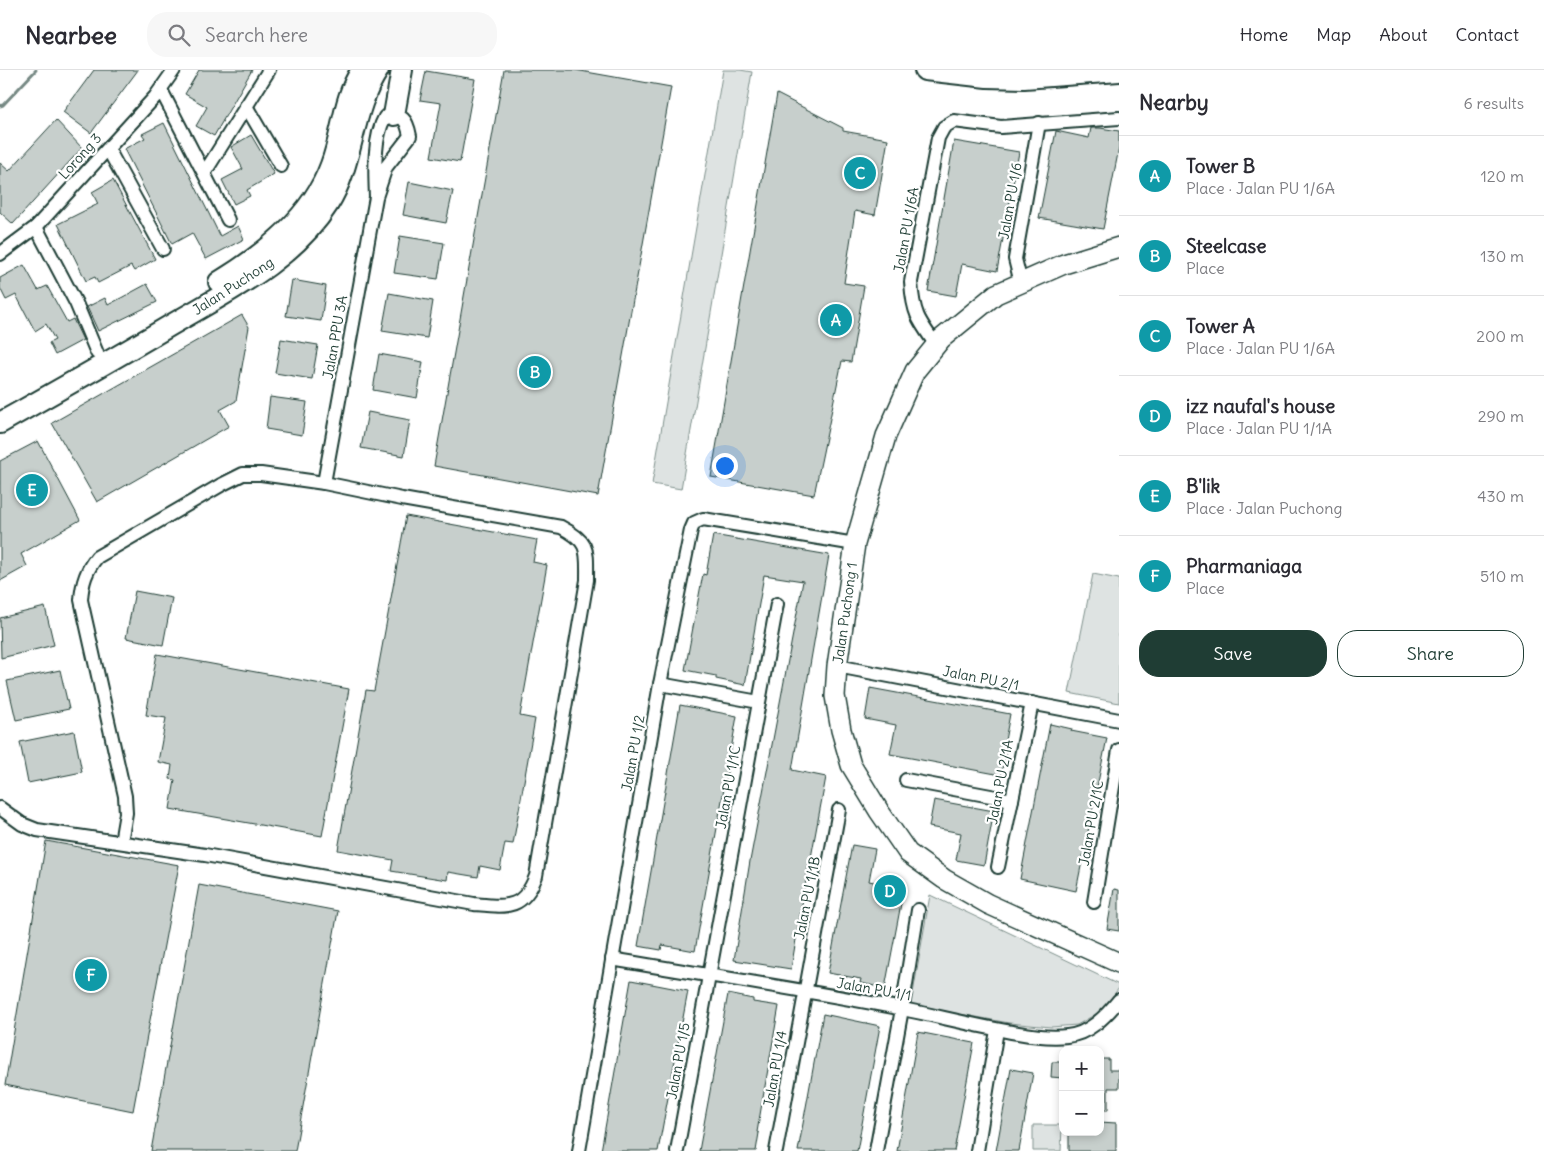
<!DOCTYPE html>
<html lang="en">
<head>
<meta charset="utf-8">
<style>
	:root { --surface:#fff; --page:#f7f7f7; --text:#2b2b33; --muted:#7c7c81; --line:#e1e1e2; --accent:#1f3d34 }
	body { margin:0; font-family:Delius,sans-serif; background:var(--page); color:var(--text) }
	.controls { position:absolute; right:15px; bottom:15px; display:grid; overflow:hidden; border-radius:10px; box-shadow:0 2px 8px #0003 }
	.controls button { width:45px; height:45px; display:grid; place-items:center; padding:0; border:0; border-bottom:1px solid var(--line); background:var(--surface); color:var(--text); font:25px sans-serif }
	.you { position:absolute; left:724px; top:395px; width:18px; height:18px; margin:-12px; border:4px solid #fff; border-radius:50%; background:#1a73e8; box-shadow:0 0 0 8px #1a73e833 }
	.badge { display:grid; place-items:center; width:32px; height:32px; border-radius:50%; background:var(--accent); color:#fff; font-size:16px; font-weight:700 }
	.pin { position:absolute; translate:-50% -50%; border:2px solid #fff; box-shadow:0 1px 5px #0006 }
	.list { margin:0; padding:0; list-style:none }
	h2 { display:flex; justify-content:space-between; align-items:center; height:65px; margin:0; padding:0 20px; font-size:21px }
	h2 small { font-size:16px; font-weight:400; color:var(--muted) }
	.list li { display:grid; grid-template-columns:32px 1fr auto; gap:15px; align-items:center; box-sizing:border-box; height:80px; padding:0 20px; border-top:1px solid var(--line) }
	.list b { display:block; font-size:19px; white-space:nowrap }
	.list p { margin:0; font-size:16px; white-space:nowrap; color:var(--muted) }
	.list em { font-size:16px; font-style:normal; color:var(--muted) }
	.actions { display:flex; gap:10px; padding:15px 20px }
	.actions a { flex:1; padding:11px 0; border:1px solid var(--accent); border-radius:20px; text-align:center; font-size:18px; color:var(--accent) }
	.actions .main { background:var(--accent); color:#fff }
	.icon { flex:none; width:28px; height:28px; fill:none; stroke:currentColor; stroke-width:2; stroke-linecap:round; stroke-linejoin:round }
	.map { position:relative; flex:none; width:1119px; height:1081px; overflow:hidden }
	header { display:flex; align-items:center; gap:30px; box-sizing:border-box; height:70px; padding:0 25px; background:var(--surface); border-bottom:1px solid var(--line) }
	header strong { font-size:24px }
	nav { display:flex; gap:28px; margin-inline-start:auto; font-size:18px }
	.search { width:350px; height:45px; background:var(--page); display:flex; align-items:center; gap:12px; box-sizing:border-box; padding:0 18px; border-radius:20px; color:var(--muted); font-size:19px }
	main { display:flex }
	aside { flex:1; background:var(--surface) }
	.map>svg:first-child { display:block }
</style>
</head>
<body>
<header>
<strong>Nearbee</strong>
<div class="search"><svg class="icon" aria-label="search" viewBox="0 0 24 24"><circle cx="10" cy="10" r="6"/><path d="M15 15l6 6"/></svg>Search here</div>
<nav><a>Home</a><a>Map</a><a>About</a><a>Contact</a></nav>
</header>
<main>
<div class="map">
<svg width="1119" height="1081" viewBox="0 0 1119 1081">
	<rect width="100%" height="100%" fill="#fff"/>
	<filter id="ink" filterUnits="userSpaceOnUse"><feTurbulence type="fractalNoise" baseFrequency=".02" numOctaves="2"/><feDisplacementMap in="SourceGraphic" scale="10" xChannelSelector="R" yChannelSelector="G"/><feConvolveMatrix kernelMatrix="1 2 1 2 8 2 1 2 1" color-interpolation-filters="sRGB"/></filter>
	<g filter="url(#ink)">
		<!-- green -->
		<g fill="#dee3e2" stroke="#7e908b">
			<polygon points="723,0 740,0 752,2 681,419 652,414"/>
			<polygon points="1093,504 1119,509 1119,633 1069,623"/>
			<polygon points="930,825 1119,915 1119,918 1101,941 1077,955 1051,957 1009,953 911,935"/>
			<polygon points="1033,1055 1062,1055 1061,1081 1033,1081"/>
		</g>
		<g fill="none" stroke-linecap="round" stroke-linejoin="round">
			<!-- stream -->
			<polyline stroke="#758883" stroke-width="3" points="0,36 3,35 36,0"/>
		</g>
		<!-- building -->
		<g fill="#c7cfcc" stroke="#1f3d34">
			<polygon points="94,0 138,0 91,63 63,42"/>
			<polygon points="199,0 252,0 214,66 196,56 207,37 185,24"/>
			<polygon points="504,0 575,0 671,17 598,426 434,396"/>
			<polygon points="426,1 475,9 460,92 431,87 441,33 420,30"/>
			<polygon points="777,24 843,58 843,61 888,69 875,145 855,141 844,213 864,216 851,292 842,291 814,425 711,407"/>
			<polygon points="56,50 82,78 13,154 0,142 0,93 9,101"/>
			<polygon points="164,53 220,166 238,156 244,169 206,189 192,163 172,174 124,79 145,68 142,64"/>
			<polygon points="1091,58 1100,58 1119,61 1119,78 1103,159 1039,148 1056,61 1089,68"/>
			<polygon points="251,65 274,104 247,120 250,126 234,134 222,110 243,99 231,77"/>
			<polygon points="954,71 1019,82 997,201 962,194 956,226 928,221"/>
			<polygon points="113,110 155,189 134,201 131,196 98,213 95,207 86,211 58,154 98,134 92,122"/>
			<polygon points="409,112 453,121 446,153 403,145"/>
			<polygon points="400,166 444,173 438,209 394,203"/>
			<polygon points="24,195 38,220 47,216 67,252 73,249 83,270 55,285 49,273 55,270 46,254 35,261 16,225 6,230 0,218 0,208"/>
			<polygon points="292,210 326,216 321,251 286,246"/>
			<polygon points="147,214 157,232 98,261 87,237 105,228 108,235"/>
			<polygon points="389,223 433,231 427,268 382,261"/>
			<polygon points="242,245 249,257 236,331 220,340 229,356 97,432 52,353"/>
			<polygon points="281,269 318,275 312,309 275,303"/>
			<polygon points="379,284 423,292 417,328 373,320"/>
			<polygon points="270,327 307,332 302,365 266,359"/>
			<polygon points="368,342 410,350 404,386 361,378"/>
			<polygon points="38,371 80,450 21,484 27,496 0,511 0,391"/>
			<polygon points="406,446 537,470 533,492 547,495 520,646 535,649 513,774 505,773 500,800 480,796 478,807 448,802 447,810 391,801 393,790 338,780 366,620 374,621"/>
			<polygon points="713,465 829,485 792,700 826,707 810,793 809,793 791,899 734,890 750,791 803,511 764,505 745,615 716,609 716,606 685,600 703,504 706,505"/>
			<polygon points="135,521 172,528 163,575 126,568"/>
			<polygon points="45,537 54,575 1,588 0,548"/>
			<polygon points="157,584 349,619 322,766 170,739 175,710 170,709 172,695 158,692 166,648 146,645"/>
			<polygon points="60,600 69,639 16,650 7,611"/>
			<polygon points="870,618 1010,644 1003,681 1006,681 1001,705 890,684 896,655 865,649"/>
			<polygon points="680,635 737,646 695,881 662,875 661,880 638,876"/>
			<polygon points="1050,654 1072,659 1071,661 1107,668 1076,821 1020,809"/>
			<polygon points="74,661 82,702 28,713 20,672"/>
			<polygon points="934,730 994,741 984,795 956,790 961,763 929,757"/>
			<polygon points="46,771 179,795 133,1041 5,1015"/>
			<polygon points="852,775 875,779 869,811 904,818 885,918 860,913 861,909 828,903"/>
			<polygon points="199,815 338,841 295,1081 151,1081"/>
			<polygon points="1114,819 1119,820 1119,861 1107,859"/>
			<polygon points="631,910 688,921 658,1081 601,1081"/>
			<polygon points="728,924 753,929 753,932 779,936 757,1062 759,1063 756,1081 699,1081"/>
			<polygon points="823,944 880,956 857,1081 798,1081"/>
			<polygon points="918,962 974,973 954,1081 897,1081"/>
			<polygon points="1100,989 1109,989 1109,1000 1119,1000 1119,1018 1108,1018 1108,1040 1100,1040"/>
			<polygon points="1052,992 1063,992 1063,1008 1051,1007"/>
			<polygon points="1011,999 1033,1003 1019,1081 996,1081"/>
			<polygon points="1100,1052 1116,1053 1116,1081 1069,1081 1069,1062 1100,1062"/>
		</g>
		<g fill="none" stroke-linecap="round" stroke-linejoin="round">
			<!-- street casing -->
			<g stroke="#1f3d34" stroke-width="16">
				<g id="street">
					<polyline points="161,20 228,150"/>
					<polyline points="246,36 281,96"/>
					<polyline points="108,79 163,179"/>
					<polyline points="205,102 269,0"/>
					<polyline points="36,157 76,233 97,283"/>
					<polyline points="0,184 36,157 155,27 174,0"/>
					<polyline points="1021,213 1015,189 1039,53"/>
					<path d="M 936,275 C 918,250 913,243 911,212 L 938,68 L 944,57 L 954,51 L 1001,57 L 1119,48"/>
					<path d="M 324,413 L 376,127 L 386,97 L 410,66 C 407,50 403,43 385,47 C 373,68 375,103 376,127"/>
					<polyline points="837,596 1119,650"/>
					<polyline points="660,614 759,632"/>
					<polyline points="906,710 1012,730"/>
					<path d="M 0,738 L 22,754 L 37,760 L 205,785 L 474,834 C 507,837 523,840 536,806 L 587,510 C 587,480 590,472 561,457 L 402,429 L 324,413 L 261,404 L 243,404 L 221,415 L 97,487 C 86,500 82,513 81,530 L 125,726 L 126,743 L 121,772"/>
					<polyline points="998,797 1032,633"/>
					<polyline points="1094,832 1119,680"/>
					<path d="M 612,889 C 709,906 807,920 903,939 C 942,947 980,957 1018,963 C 1035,966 1051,968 1067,966 C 1089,964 1106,946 1119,930"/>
					<polyline points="579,1081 660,614 691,460 694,453 703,449 855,474"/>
					<polyline points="677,1081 777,534"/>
					<polyline points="776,1081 839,740"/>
					<polyline points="876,1081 902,939 918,840"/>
					<polyline points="977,1081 997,960"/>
				</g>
			</g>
			<!-- secondary casing -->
			<g stroke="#1f3d34" stroke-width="22">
				<polyline id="secondary" points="1119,177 1064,194 996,224 941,269 915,301 886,366 855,474 837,596 835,626 841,660 851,695 879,741 908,783 944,809 988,834 1119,893"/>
			</g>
			<!-- primary casing -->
			<g stroke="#1f3d34" stroke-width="24">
				<g id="primary">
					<polyline points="925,0 987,7 1024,8 1119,1"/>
					<polyline points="394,45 402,0"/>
					<path d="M 219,212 C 265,184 312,147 331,95 C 343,64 343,28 362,0"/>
					<path d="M 0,353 C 57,321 114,289 171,255 C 227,222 292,191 328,134 C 354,93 351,40 378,0"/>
				</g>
			</g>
			<!-- street -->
			<use href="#street" stroke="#fff" stroke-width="12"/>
			<!-- secondary -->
			<use href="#secondary" stroke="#fff" stroke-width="19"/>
			<!-- primary -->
			<use href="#primary" stroke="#fff" stroke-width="20"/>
		</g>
	</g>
	<g text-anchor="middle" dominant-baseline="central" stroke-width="4.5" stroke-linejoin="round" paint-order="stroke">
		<!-- street labels -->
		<g font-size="14" fill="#1f3d34" stroke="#fff">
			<text transform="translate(80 86) rotate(-48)">Lorong 3</text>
			<text transform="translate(1010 131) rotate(-80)">Jalan PU 1/6</text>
			<text transform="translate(906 160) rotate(-80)">Jalan PU 1/6A</text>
			<text transform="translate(233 216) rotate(-33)">Jalan Puchong</text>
			<text transform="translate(335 267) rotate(-80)">Jalan PPU 3A</text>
			<text transform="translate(845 543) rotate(-82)">Jalan Puchong 1</text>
			<text transform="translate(981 608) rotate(11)">Jalan PU 2/1</text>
			<text transform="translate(633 683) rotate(-80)">Jalan PU 1/2</text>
			<text transform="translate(1000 712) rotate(-79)">Jalan PU 2/1A</text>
			<text transform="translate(728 717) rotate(-80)">Jalan PU 1/1C</text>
			<text transform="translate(1091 753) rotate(-80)">Jalan PU 2/1C</text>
			<text transform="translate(807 828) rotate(-79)">Jalan PU 1/1B</text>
			<text transform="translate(874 919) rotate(10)">Jalan PU 1/1</text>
			<text transform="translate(678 991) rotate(-80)">Jalan PU 1/5</text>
			<text transform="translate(775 999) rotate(-80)">Jalan PU 1/4</text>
		</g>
	</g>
</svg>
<div class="controls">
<button>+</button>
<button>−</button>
</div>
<div class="you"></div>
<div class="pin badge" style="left:836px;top:250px;background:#0f9aa8">A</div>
<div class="pin badge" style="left:535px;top:302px;background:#0f9aa8">B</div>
<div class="pin badge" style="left:860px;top:103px;background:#0f9aa8">C</div>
<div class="pin badge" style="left:890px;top:821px;background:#0f9aa8">D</div>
<div class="pin badge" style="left:32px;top:420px;background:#0f9aa8">E</div>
<div class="pin badge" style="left:91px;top:905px;background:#0f9aa8">F</div>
</div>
<aside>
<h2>Nearby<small>6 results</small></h2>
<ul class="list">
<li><span class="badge" style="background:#0f9aa8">A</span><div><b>Tower B</b><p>Place · Jalan PU 1/6A</p></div><em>120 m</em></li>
<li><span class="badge" style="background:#0f9aa8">B</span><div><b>Steelcase</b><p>Place</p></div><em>130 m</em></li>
<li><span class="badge" style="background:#0f9aa8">C</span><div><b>Tower A</b><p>Place · Jalan PU 1/6A</p></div><em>200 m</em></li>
<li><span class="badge" style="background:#0f9aa8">D</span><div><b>izz naufal's house</b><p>Place · Jalan PU 1/1A</p></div><em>290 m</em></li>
<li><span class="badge" style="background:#0f9aa8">E</span><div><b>B'lik</b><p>Place · Jalan Puchong</p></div><em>430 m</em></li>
<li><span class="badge" style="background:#0f9aa8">F</span><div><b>Pharmaniaga</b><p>Place</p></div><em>510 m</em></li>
</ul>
<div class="actions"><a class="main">Save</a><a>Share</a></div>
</aside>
</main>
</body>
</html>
